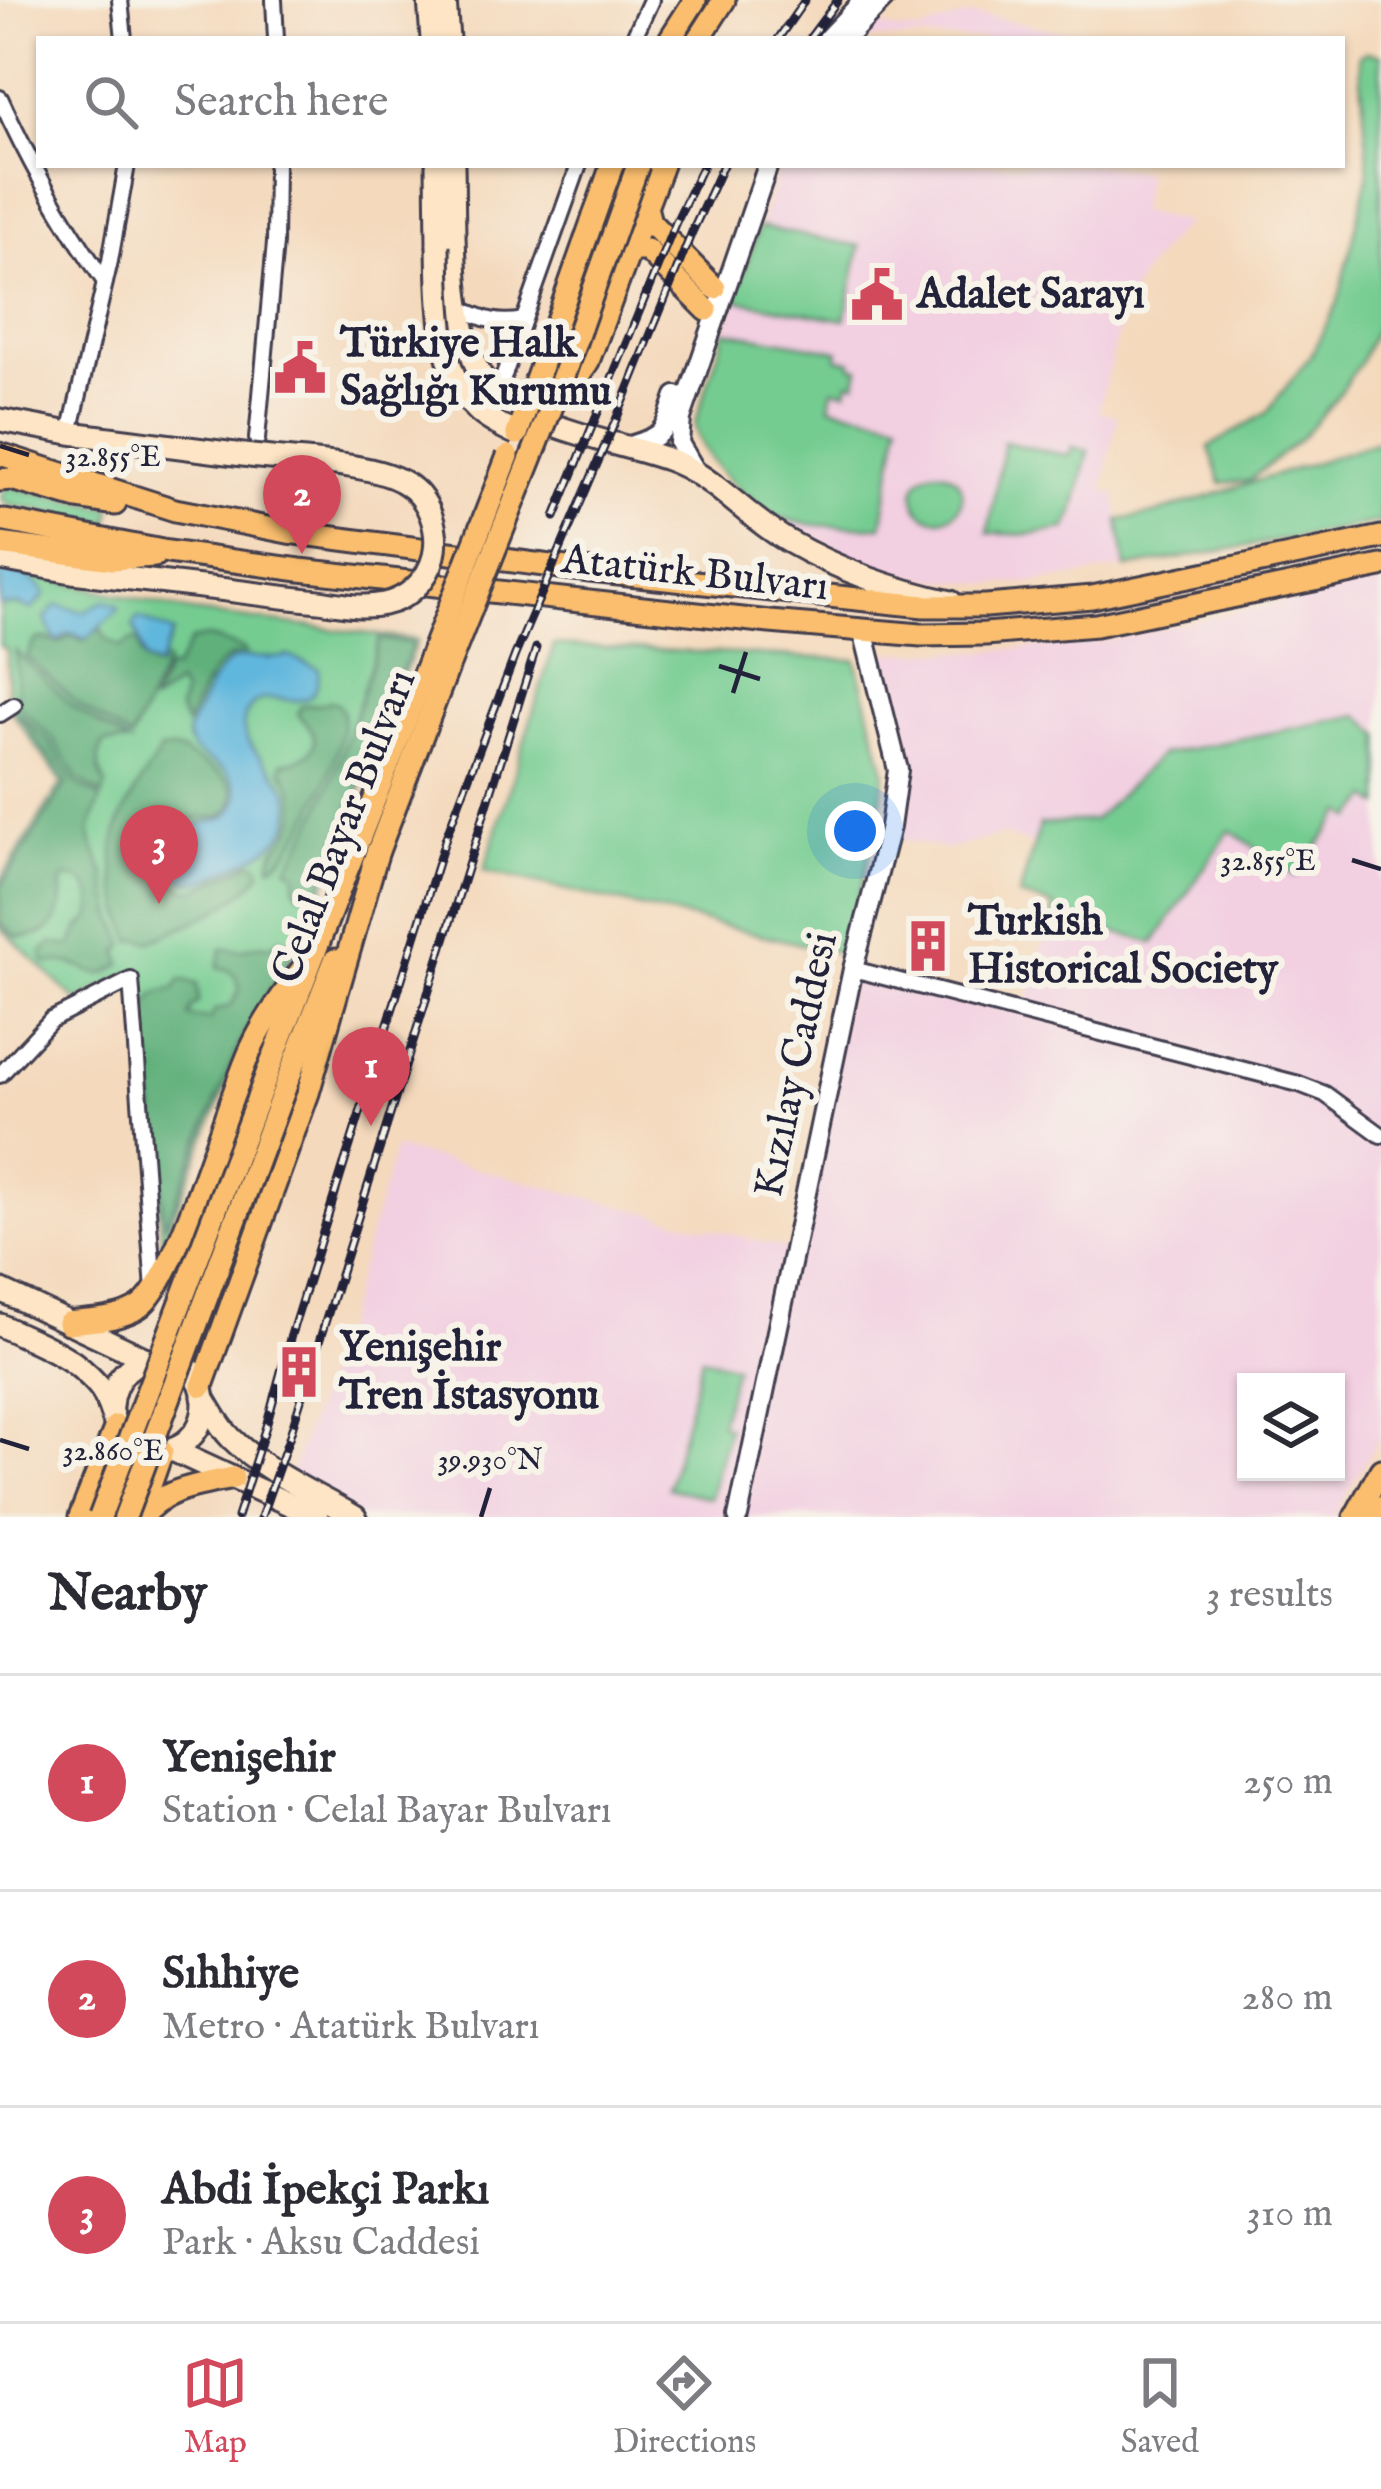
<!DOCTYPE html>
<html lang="en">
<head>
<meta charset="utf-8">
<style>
	:root { --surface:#fff; --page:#f2f2f3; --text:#2b2b33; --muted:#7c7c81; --line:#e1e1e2; --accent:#d1495b }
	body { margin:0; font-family:"IM FELL English",serif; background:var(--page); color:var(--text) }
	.controls { position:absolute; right:36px; bottom:36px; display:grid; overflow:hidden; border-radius:0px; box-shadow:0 3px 9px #0004 }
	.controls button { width:108px; height:108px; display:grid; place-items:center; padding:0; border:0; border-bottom:3px solid var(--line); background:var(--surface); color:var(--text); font:60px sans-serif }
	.you { position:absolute; left:855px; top:831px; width:42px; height:42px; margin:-30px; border:9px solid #fff; border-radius:50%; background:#1a73e8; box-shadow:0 0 0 18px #1a73e833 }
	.badge { display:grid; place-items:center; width:78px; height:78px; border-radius:50%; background:var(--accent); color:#fff; font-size:39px; font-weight:700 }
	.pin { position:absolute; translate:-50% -99px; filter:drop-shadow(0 3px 6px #0008) }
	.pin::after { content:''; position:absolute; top:63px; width:42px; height:36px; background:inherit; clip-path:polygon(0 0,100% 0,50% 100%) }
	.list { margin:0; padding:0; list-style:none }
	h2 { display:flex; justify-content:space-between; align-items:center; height:156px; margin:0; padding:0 48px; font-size:51px }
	h2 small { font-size:39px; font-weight:400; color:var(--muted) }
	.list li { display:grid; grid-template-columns:78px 1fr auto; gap:36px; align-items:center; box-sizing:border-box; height:216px; padding:0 48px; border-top:3px solid var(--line) }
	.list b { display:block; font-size:45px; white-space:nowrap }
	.list p { margin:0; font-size:39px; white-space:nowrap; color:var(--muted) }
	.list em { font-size:39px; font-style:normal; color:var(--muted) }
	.icon { flex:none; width:66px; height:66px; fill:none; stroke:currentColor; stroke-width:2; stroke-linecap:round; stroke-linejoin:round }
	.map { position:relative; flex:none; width:1381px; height:1517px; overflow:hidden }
	.search { position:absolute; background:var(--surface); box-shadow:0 3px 9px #0004; left:36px; right:36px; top:36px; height:132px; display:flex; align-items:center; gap:30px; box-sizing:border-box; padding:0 42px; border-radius:0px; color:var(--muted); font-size:45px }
	.sheet { height:804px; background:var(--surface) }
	nav { display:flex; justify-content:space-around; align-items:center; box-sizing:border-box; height:168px; border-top:3px solid var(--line); background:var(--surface); font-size:33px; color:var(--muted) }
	nav a { display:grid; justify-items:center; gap:6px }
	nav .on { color:var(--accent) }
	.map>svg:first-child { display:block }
</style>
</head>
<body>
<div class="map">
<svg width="1381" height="1517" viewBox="0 0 1381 1517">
	<rect width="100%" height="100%" fill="#f7f3e8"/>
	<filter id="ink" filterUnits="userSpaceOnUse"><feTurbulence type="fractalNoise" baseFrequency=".00833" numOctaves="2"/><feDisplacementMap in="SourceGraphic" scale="24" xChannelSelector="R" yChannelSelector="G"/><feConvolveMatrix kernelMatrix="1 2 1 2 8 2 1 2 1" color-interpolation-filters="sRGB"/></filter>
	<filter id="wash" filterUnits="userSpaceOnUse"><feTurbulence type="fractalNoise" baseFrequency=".004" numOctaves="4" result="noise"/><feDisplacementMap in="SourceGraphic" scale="48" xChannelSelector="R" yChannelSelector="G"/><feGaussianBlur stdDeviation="2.7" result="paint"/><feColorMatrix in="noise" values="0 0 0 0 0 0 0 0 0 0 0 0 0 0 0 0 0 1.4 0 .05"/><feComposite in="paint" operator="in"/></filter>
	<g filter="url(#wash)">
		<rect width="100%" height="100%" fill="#f4d9bc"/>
		<!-- built -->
		<g fill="#f2cfe1" fill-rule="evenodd">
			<polygon points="972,15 996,18 1097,39 858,39 875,21 883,26 895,30 921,32 945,22"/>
			<polygon points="780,165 1101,165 1146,173 1139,212 1188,222 1168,241 1142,274 1133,290 1116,339 1099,411 1118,416 1103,488 1106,493 1115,491 1126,568 1035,583 988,584 921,578 888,570 867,563 792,527 738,487 708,459 696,438 695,423"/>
			<polygon points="1381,581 1381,735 1358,715 1161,755 1094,820 1040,825 1034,845 1001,835 947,850 888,836 898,770 885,653 987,651 1099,642"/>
			<path d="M 1381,742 L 1381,1435 L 1333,1517 L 355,1517 L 289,1479 L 345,1319 L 395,1148 L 794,1250 L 853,969 L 1024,1013 L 1052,915 L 1154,943 L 1230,829 ZM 1246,1382 L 1336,1382 L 1336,1472 L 1246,1472 Z"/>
		</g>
		<!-- green -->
		<g fill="#75cc91" stroke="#4c7766" stroke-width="3">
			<polygon points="1367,52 1381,55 1381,316 1360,363 1333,402 1302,437 1249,481 1221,483 1209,447 1266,413 1311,355 1338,302 1369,172 1359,55"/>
			<polygon points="759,227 860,246 845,320 735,300"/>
			<path d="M 725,331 L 839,351 L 837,358 L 852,361 L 851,366 L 859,368 L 856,383 L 849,382 L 847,391 L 833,389 L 830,406 L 900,421 L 882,526 C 850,526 810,529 779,517 C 751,506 695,455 695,423 Z"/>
			<polygon points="1381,441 1381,522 1126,568 1119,520 1154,514"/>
			<polygon points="1004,442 1070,456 1072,447 1089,451 1074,512 1066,529 1028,535 988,533"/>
			<circle cx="938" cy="495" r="24"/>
			<polygon points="10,487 112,508 109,523 8,505 1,498 4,490"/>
			<polygon points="0,567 192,612 417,640 306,936 247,1036 162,1243 138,977 130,973 77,1001 0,927 0,881 62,783 5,702 8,699 7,650 0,646"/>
			<polygon points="554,645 856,660 885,771 878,823 844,954 484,871"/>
			<polygon points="1359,715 1381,735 1381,806 1370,798 1353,819 1343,812 1296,876 1230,830 1154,943 1052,915 1054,906 1019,896 1040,825 1094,820 1160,755"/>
			<polygon points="702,1357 735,1366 720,1425 728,1427 710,1498 668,1488"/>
		</g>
		<!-- forest -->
		<g fill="#60b07b" stroke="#41695b" stroke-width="3">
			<path d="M 100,628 L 106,639 L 121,647 L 132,640 L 139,642 C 141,658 143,662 158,668 L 162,660 L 167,662 L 131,739 L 77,704 L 27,656 L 34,641 L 41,638 L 60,643 L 72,636 L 84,641 Z"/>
			<path d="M 207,637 L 244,649 L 246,653 C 212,654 200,698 186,725 L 179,711 L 183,694 L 177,684 L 151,704 L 167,669 L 175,669 L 191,640 Z"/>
			<path d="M 379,639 L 412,643 L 321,885 L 300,894 L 295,887 L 296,873 L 287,867 C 333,799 354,717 379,639 Z"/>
			<path d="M 16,651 L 74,708 L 129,743 L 104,743 C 96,757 97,771 106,784 L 103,795 L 78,779 L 53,739 L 17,704 Z"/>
			<path d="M 330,701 L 337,703 C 342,711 344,711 343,721 C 343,752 299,854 271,866 C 270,848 280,847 288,834 C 301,813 296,787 281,770 L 282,763 C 298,762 322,752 312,731 C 309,724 302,720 298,714 L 300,707 C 310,702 319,707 330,701 Z"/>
			<path d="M 15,709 L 49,742 L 75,783 L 101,798 L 90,830 L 91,841 L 105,874 L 113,914 L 125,944 L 119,952 L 122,964 C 92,985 95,968 67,963 C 63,962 52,963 47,963 L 43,959 L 42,952 L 52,943 L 71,946 L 79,928 L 91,918 C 95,897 91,877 66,878 L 61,883 C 66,915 52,942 15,936 L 0,922 L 0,888 L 67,783 Z"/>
			<path d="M 160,750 C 167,750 174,749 180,751 C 185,752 191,758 196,760 C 213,770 247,783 229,809 C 220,822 206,816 193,819 C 165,827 161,862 173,883 L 189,890 L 198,889 L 253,862 L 259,865 L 261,872 C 244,903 181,928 149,942 L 140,939 L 132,941 C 118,905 105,854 122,817 C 132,794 148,772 160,750 Z"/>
			<path d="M 280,938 L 296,946 L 243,1035 L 165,1226 L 145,1014 C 151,995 156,990 175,989 L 181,979 L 197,984 L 199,1001 L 191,1009 L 189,1017 L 210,1019 L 215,1010 L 230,1006 L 239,992 C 240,978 232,969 218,967 L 222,949 C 230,946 235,951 242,950 C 255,946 255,943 270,946 Z"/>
		</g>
		<!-- water -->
		<g fill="#61b7dd" stroke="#426c8c" stroke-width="3">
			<path d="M 0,571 C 19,574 38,576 45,596 L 31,610 L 19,605 L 0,605 Z"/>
			<path d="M 103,601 L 117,605 L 119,609 L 90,636 L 85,639 C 74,633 67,631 59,641 L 55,640 L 45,618 L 57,605 L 84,612 Z"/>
			<path d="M 138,617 L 173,633 L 158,667 L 145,660 C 140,648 141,638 133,627 Z"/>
			<path d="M 288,656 L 319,669 C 318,732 265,673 246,714 C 230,749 293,770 291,809 C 290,819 289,827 282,835 C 265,855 234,866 210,878 C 181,892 160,867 176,840 C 193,810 229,837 238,795 C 232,755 184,766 188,729 C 199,710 215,663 238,658 C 255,655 271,661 288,656 Z"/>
		</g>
	</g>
	<g filter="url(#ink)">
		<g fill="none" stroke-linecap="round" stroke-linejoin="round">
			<!-- minor casing -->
			<g stroke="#423d4e" stroke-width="20">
				<g id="minor">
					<polyline points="120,0 124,39"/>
					<polyline points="274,0 276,39"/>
					<polyline points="633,39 651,0"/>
					<path d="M 0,98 C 29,162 65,225 105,282"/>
					<path d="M 460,308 C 483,319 497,325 523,320"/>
					<polyline points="497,395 579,165"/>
					<polyline points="70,433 110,261 127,165"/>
					<polyline points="257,439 275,243 276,165"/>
					<polyline points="0,714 14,705"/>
					<polyline points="853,969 1299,1084 1325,1094 1381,1135"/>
					<polyline points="0,1075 51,1020 131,980 154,1290"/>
				</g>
			</g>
			<!-- tertiary casing -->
			<g stroke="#423d4e" stroke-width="24">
				<g id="tertiary">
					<polyline points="827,39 864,0"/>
					<polyline points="845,39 883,0"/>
					<path d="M 626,447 C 665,436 663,433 676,396"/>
					<polyline points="696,472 679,443 681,418 768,165"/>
					<polyline points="738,1517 853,969 890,827 898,770 863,630"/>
				</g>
			</g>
			<!-- secondary casing -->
			<g stroke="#423d4e" stroke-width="27">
				<g id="secondary">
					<polyline points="429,0 432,39"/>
					<polyline points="445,0 448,39"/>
					<polyline points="437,165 438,245"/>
					<path d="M 453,165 C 455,228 448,327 484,380 C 517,427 615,441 667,459 C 714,475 745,517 788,541 C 837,569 895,590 951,602"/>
					<polyline points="0,420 70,433 251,456"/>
					<polyline points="0,559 72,572 227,590"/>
					<polyline points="0,1290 146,1359"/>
					<path d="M 0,1325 C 24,1337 52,1347 74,1363 C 83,1370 94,1380 101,1389 C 108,1400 110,1411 115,1423 C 127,1450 161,1459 185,1442 C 198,1432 204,1418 204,1402 C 202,1342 114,1343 111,1407"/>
					<path d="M 203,1397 C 212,1411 219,1426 231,1438 C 265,1472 314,1493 355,1517"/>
					<polyline points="170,1449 317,1517"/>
				</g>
			</g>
			<!-- primary casing -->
			<g stroke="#423d4e" stroke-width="27">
				<g id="primary">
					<polyline points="670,39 695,0"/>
					<polyline points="699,39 724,0"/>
					<polyline points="646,207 650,222 715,288"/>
					<polyline points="630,250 647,250 707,310"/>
					<polyline points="556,396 574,382 587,364 662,165"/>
					<polyline points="0,454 175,510 288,532 590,571 924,606 986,606 1092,597 1381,537"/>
					<polyline points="0,480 11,479 77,498 115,504"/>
					<polyline points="0,520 168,552 300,570 770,622 921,635 985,634 1096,625 1381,566"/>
					<polyline points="0,544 112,559 154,556"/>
					<polyline points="373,864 450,662"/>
					<polyline points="267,1074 430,658"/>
					<polyline points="287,1082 335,960"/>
					<path d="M 68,1323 C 92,1320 119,1320 139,1307 C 178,1281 227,1099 252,1047 C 268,1013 291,984 313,955"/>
					<polyline points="202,1386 308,1093 378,850"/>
					<polyline points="141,1511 162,1451"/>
					<polyline points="80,1517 116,1426"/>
					<path d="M 142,1517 C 163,1488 200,1485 233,1478"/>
					<polyline points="1355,1517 1381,1470"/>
					<polyline points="1375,1517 1381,1507"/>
				</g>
			</g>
			<!-- minor -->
			<use href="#minor" stroke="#fff" stroke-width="14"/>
			<!-- tertiary -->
			<use href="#tertiary" stroke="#fff" stroke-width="18"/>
			<!-- secondary -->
			<use href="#secondary" stroke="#fde5c5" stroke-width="21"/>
			<!-- primary -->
			<use href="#primary" stroke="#fabe6e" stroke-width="21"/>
			<!-- rail casing -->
			<g stroke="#22223b" stroke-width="9">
				<g id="rail">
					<polyline points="778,39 805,0"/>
					<polyline points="809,39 838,0"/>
					<polyline points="555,517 675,224 703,165"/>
					<polyline points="237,1517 267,1423 291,1335 446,837 515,655 618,415 692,232 723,165"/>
					<polyline points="261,1517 289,1438 536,648"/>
				</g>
			</g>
			<!-- rail -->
			<use href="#rail" stroke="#f7f3e8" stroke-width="4.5" stroke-dasharray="14" stroke-linecap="butt"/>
			<!-- secondary-bridge casing -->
			<g stroke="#423d4e" stroke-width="27" stroke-linecap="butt">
				<g id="secondary-bridge">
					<path d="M 438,245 C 439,295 437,372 476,409 C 487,420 503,427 517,434"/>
					<path d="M 227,590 C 258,594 289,598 319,601 C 340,604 363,609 384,604 C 408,599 428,580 434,556 C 440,530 429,497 405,483 C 372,462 292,461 251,456"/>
				</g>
			</g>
			<!-- primary-bridge casing -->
			<g stroke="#423d4e" stroke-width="27" stroke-linecap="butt">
				<g id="primary-bridge">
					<polyline points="517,434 612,165"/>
					<polyline points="430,658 508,456"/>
					<polyline points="450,662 556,396 638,165"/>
					<polyline points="100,1517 267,1074"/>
					<polyline points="125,1517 287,1082"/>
				</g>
			</g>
			<!-- secondary-bridge -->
			<use href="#secondary-bridge" stroke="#fde5c5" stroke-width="21"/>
			<!-- primary-bridge -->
			<use href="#primary-bridge" stroke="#fabe6e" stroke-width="21"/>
		</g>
	</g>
	<!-- ticks -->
	<path fill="none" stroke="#22223b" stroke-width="4.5" d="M 0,446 L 29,455M 719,666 L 760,679M 733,693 L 746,652M 1352,860 L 1381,869M 0,1440 L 29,1449M 481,1517 L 490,1488"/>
	<!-- icons -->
	<defs>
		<g id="civic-bare" transform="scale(4.14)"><path d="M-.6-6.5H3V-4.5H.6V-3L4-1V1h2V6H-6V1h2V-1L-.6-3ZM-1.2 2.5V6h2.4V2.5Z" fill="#d1495b" stroke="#f7f3e8" stroke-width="2.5" paint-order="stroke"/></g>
		<g id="building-bare" transform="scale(4.14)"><path d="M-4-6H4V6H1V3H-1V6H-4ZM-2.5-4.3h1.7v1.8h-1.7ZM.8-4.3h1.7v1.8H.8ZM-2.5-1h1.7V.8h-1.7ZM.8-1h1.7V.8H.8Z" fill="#d1495b" stroke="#f7f3e8" stroke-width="2.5" paint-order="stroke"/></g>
	</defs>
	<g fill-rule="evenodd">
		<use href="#civic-bare" x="877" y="295"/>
		<use href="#civic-bare" x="300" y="368"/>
		<use href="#building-bare" x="928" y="946"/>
		<use href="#building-bare" x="299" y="1372"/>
	</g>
	<g text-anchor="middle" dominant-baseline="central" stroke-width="12" stroke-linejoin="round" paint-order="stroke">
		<!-- poi labels -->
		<g font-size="42" font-weight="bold" fill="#22223b" stroke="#f7f3e8" text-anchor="start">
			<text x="917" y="295">Adalet Sarayı</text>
			<text x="340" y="344">Türkiye Halk<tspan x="340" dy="48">Sağlığı Kurumu</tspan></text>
			<text x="968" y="922">Turkish<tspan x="968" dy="48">Historical Society</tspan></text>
			<text x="339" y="1348">Yenişehir<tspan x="339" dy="48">Tren İstasyonu</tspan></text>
		</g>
		<!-- street labels -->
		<g font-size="42" fill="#22223b" stroke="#f7f3e8">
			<text transform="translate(695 574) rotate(6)">Atatürk Bulvarı</text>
			<text transform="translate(345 827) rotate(-69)">Celal Bayar Bulvarı</text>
			<text transform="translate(797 1065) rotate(-78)">Kızılay Caddesi</text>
		</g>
	</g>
	<g font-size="30" text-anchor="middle" fill="#22223b" stroke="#f7f3e8" stroke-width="12" stroke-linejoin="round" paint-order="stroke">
		<text x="113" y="466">32.855°E</text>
		<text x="1268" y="870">32.855°E</text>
		<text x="113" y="1460">32.860°E</text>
		<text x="490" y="1469">39.930°N</text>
	</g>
</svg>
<div class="controls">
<button><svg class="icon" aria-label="layers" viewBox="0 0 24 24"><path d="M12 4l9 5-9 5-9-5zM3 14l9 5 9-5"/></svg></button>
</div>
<div class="you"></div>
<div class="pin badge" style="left:371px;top:1126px">1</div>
<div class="pin badge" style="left:302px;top:554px">2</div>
<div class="pin badge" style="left:159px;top:904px">3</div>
<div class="search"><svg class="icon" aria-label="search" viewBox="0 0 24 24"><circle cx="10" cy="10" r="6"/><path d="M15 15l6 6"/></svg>Search here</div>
</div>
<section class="sheet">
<h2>Nearby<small>3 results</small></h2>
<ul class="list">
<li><span class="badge">1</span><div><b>Yenişehir</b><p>Station · Celal Bayar Bulvarı</p></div><em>250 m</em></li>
<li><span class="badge">2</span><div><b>Sıhhiye</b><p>Metro · Atatürk Bulvarı</p></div><em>280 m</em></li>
<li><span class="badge">3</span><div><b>Abdi İpekçi Parkı</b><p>Park · Aksu Caddesi</p></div><em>310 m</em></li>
</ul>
</section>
<nav>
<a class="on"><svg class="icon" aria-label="map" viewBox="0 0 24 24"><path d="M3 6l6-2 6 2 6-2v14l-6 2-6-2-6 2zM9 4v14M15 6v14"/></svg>Map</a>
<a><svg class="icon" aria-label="directions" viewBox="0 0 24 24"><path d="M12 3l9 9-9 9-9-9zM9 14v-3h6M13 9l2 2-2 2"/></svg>Directions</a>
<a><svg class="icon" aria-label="saved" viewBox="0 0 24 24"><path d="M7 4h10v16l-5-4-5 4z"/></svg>Saved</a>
</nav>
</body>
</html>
